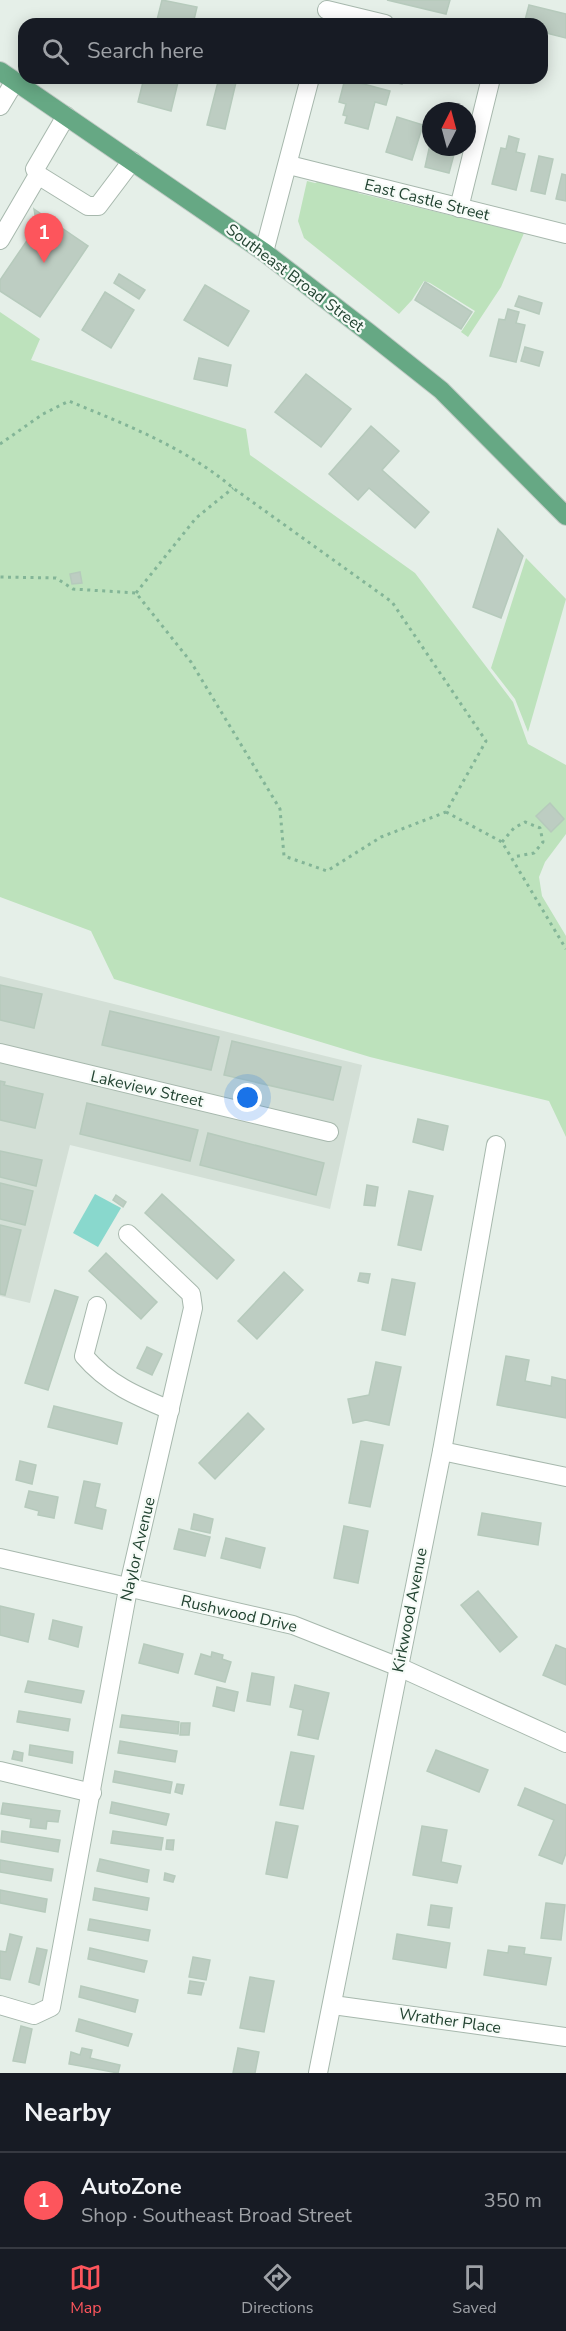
<!DOCTYPE html>
<html lang="en">
<head>
<meta charset="utf-8">
<style>
	:root { --surface:#171b24; --page:#20242c; --text:#f1f3f6; --muted:#9ea1a6; --line:#363941; --accent:#fd555c }
	body { margin:0; font-family:"Nunito Sans",sans-serif; background:var(--page); color:var(--text) }
	.compass { position:absolute; left:422px; top:102px; width:54px; height:54px; border-radius:50%; background:var(--surface); box-shadow:0 3px 15px #0003; rotate:6deg }
	.you { position:absolute; left:248px; top:1098px; width:21px; height:21px; margin:-15px; border:4px solid #fff; border-radius:50%; background:#1a73e8; box-shadow:0 0 0 9px #1a73e833 }
	.badge { display:grid; place-items:center; width:39px; height:39px; border-radius:50%; background:var(--accent); color:#fff; font-size:20px; font-weight:700 }
	.pin { position:absolute; translate:-50% -50px; filter:drop-shadow(0 2px 3px #0008) }
	.pin::after { content:''; position:absolute; top:32px; width:21px; height:18px; background:inherit; clip-path:polygon(0 0,100% 0,50% 100%) }
	.list { margin:0; padding:0; list-style:none }
	h2 { display:flex; justify-content:space-between; align-items:center; height:78px; margin:0; padding:0 24px; font-size:26px }
	h2 small { font-size:20px; font-weight:400; color:var(--muted) }
	.list li { display:grid; grid-template-columns:39px 1fr auto; gap:18px; align-items:center; box-sizing:border-box; height:96px; padding:0 24px; border-top:2px solid var(--line) }
	.list b { display:block; font-size:22px; white-space:nowrap }
	.list p { margin:0; font-size:20px; white-space:nowrap; color:var(--muted) }
	.list em { font-size:20px; font-style:normal; color:var(--muted) }
	.icon { flex:none; width:33px; height:33px; fill:none; stroke:currentColor; stroke-width:2; stroke-linecap:round; stroke-linejoin:round }
	.map { position:relative; flex:none; width:566px; height:2073px; overflow:hidden }
	.search { position:absolute; background:var(--surface); box-shadow:0 3px 15px #0003; left:18px; right:18px; top:18px; height:66px; display:flex; align-items:center; gap:15px; box-sizing:border-box; padding:0 21px; border-radius:18px; color:var(--muted); font-size:22px }
	.sheet { height:174px; background:var(--surface) }
	nav { display:flex; justify-content:space-around; align-items:center; box-sizing:border-box; height:84px; border-top:2px solid var(--line); background:var(--surface); font-size:16px; color:var(--muted) }
	nav a { display:grid; justify-items:center; gap:3px }
	nav .on { color:var(--accent) }
	.map>svg:first-child { display:block }
</style>
</head>
<body>
<div class="map">
<svg width="566" height="2073" viewBox="0 0 566 2073">
	<rect width="100%" height="100%" fill="#e5efe8"/>
	<!-- built -->
	<polygon fill="#d3dfd6" points="0,976 362,1065 330,1209 70,1145 30,1303 0,1296"/>
	<!-- green -->
	<g fill="#bde2bc">
		<polygon points="322,180 357,189 358,193 524,233 501,287 468,337 461,332 475,311 430,283 424,281 412,300 399,314 304,238 298,221 307,181 315,183"/>
		<polygon points="0,312 40,339 31,360 246,429 250,455 415,573 513,702 528,744 566,765 566,834 545,862 539,877 542,896 566,936 566,1137 549,1101 370,1057 114,979 91,931 0,897"/>
		<polygon points="526,558 566,599 528,732 515,699 491,668"/>
	</g>
	<!-- water -->
	<polygon fill="#89d8cd" points="95,1194 121,1208 98,1247 73,1233"/>
	<!-- building -->
	<g fill="#bdcdc2" stroke="#b6cabc" stroke-width="1.5">
		<polygon points="162,0 197,7 193,24 156,24"/>
		<polygon points="387,0 450,0 446,14"/>
		<polygon points="529,5 566,14 566,38 542,32 542,24 524,24"/>
		<polygon points="144,78 179,78 171,111 138,102"/>
		<polygon points="219,78 237,78 225,129 207,125"/>
		<polygon points="377,78 403,78 402,84"/>
		<polygon points="345,79 390,91 386,105 375,102 368,129 345,123 347,116 343,115 346,104 339,102"/>
		<polygon points="397,117 423,125 412,160 386,152"/>
		<polygon points="509,136 519,139 516,152 525,154 516,190 492,184 501,148 506,149"/>
		<polygon points="431,140 431,147 456,147 449,173 425,167"/>
		<polygon points="539,156 553,159 545,194 531,191"/>
		<polygon points="562,174 566,175 566,201 556,199"/>
		<polygon points="34,209 88,246 40,317 0,291 0,280 37,226"/>
		<polygon points="119,274 145,290 139,299 114,283"/>
		<polygon points="425,282 472,312 461,329 415,300"/>
		<polygon points="205,285 249,311 228,346 184,320"/>
		<polygon points="105,292 134,310 111,348 82,330"/>
		<polygon points="519,296 542,303 539,314 515,306"/>
		<polygon points="508,309 519,312 516,323 525,325 516,362 490,356 499,319 505,320"/>
		<polygon points="525,347 543,352 539,366 521,361"/>
		<polygon points="199,358 231,365 227,386 194,379"/>
		<polygon points="306,374 351,409 321,447 275,412"/>
		<polygon points="371,426 399,451 382,470 429,512 415,528 369,488 358,500 329,474"/>
		<polygon points="498,529 523,556 501,618 473,607"/>
		<polygon points="80,572 82,583 72,584 70,574"/>
		<polygon points="550,803 564,819 551,832 536,816"/>
		<polygon points="0,985 42,994 34,1028 0,1020"/>
		<polygon points="110,1011 219,1037 211,1070 102,1045"/>
		<polygon points="232,1041 341,1067 333,1100 224,1075"/>
		<polygon points="0,1081 5,1082 4,1085 43,1094 35,1128 0,1120"/>
		<polygon points="87,1103 198,1130 190,1161 80,1134"/>
		<polygon points="418,1119 448,1126 443,1150 413,1142"/>
		<polygon points="208,1133 324,1163 316,1195 200,1165"/>
		<polygon points="0,1151 42,1160 36,1186 0,1177"/>
		<polygon points="0,1183 33,1191 25,1225 0,1219"/>
		<polygon points="367,1185 378,1187 375,1206 364,1205"/>
		<polygon points="409,1191 433,1196 421,1250 398,1245"/>
		<polygon points="162,1194 234,1260 217,1279 145,1213"/>
		<polygon points="116,1195 126,1202 123,1207 113,1200"/>
		<polygon points="0,1225 21,1230 5,1295 0,1294"/>
		<polygon points="106,1253 157,1302 141,1319 89,1271"/>
		<polygon points="284,1272 303,1290 257,1339 238,1321"/>
		<polygon points="360,1273 370,1274 368,1283 358,1281"/>
		<polygon points="392,1279 415,1283 405,1335 382,1330"/>
		<polygon points="55,1290 78,1297 48,1390 25,1383"/>
		<polygon points="147,1347 162,1354 152,1375 137,1368"/>
		<polygon points="506,1356 529,1360 525,1381 551,1386 552,1377 566,1380 566,1418 497,1405"/>
		<polygon points="376,1362 401,1367 389,1425 366,1420 353,1423 348,1399 369,1395"/>
		<polygon points="54,1406 122,1423 117,1444 48,1427"/>
		<polygon points="248,1413 264,1429 215,1479 199,1463"/>
		<polygon points="361,1441 383,1445 370,1507 349,1503"/>
		<polygon points="20,1461 36,1465 32,1484 16,1480"/>
		<polygon points="84,1481 100,1484 95,1507 106,1510 102,1529 75,1523"/>
		<polygon points="29,1491 58,1497 54,1518 38,1515 39,1511 25,1507"/>
		<polygon points="482,1513 541,1523 538,1545 478,1535"/>
		<polygon points="194,1514 213,1519 210,1533 191,1529"/>
		<polygon points="344,1526 368,1531 358,1583 334,1578"/>
		<polygon points="179,1529 210,1537 205,1556 174,1549"/>
		<polygon points="226,1538 265,1548 260,1568 221,1558"/>
		<polygon points="478,1591 517,1637 500,1652 461,1605"/>
		<polygon points="0,1606 34,1614 28,1642 0,1635"/>
		<polygon points="53,1620 82,1627 78,1647 49,1639"/>
		<polygon points="144,1644 183,1654 178,1673 139,1663"/>
		<polygon points="556,1645 566,1649 566,1685 543,1675"/>
		<polygon points="212,1652 223,1655 222,1659 231,1662 225,1682 195,1674 201,1654 211,1657"/>
		<polygon points="252,1673 274,1677 270,1705 247,1701"/>
		<polygon points="28,1681 84,1691 81,1703 25,1692"/>
		<polygon points="295,1685 329,1693 318,1739 298,1735 303,1710 290,1707"/>
		<polygon points="217,1687 238,1692 234,1711 213,1706"/>
		<polygon points="19,1711 70,1719 68,1731 17,1722"/>
		<polygon points="122,1715 179,1722 178,1734 120,1727"/>
		<polygon points="181,1723 190,1723 189,1735 180,1735"/>
		<polygon points="120,1741 177,1751 175,1762 118,1753"/>
		<polygon points="30,1745 73,1752 72,1763 29,1755"/>
		<polygon points="436,1750 488,1770 479,1792 427,1771"/>
		<polygon points="14,1751 23,1753 22,1761 12,1759"/>
		<polygon points="291,1752 314,1756 303,1809 280,1805"/>
		<polygon points="115,1771 172,1782 170,1793 113,1782"/>
		<polygon points="177,1784 184,1785 182,1794 175,1792"/>
		<polygon points="525,1788 566,1805 566,1853 562,1864 539,1855 554,1820 518,1805"/>
		<polygon points="112,1802 169,1814 166,1825 110,1813"/>
		<polygon points="3,1803 60,1811 58,1822 47,1821 46,1829 30,1827 31,1819 1,1814"/>
		<polygon points="276,1822 298,1826 287,1878 266,1874"/>
		<polygon points="422,1826 447,1830 441,1862 461,1866 457,1883 413,1875"/>
		<polygon points="2,1831 60,1840 58,1852 1,1842"/>
		<polygon points="113,1831 163,1838 161,1850 111,1843"/>
		<polygon points="167,1840 174,1840 173,1850 166,1849"/>
		<polygon points="100,1859 149,1870 147,1882 97,1871"/>
		<polygon points="0,1860 53,1869 51,1881 0,1872"/>
		<polygon points="165,1873 175,1876 173,1882 164,1880"/>
		<polygon points="95,1888 149,1898 147,1910 93,1900"/>
		<polygon points="0,1890 47,1899 45,1912 0,1903"/>
		<polygon points="546,1903 565,1905 561,1940 541,1938"/>
		<polygon points="431,1905 452,1908 449,1928 428,1925"/>
		<polygon points="90,1919 150,1930 148,1941 88,1930"/>
		<polygon points="10,1934 22,1937 10,1980 0,1978 0,1951 6,1952"/>
		<polygon points="397,1934 450,1943 446,1968 393,1959"/>
		<polygon points="509,1946 525,1948 524,1954 551,1958 546,1985 484,1975 488,1950 508,1953"/>
		<polygon points="37,1948 47,1950 39,1985 29,1982"/>
		<polygon points="90,1948 147,1961 144,1972 88,1959"/>
		<polygon points="193,1957 210,1960 206,1980 189,1977"/>
		<polygon points="250,1977 274,1981 264,2032 240,2028"/>
		<polygon points="190,1981 204,1983 201,1995 188,1993"/>
		<polygon points="81,1986 138,2000 135,2012 79,1997"/>
		<polygon points="79,2019 132,2034 128,2046 76,2031"/>
		<polygon points="21,2026 32,2029 25,2063 13,2061"/>
		<polygon points="82,2048 92,2050 90,2058 120,2065 118,2073 69,2064 71,2052 80,2055"/>
		<polygon points="238,2048 259,2052 255,2073 233,2073"/>
	</g>
	<g fill="none" stroke-linecap="round" stroke-linejoin="round">
		<!-- minor casing -->
		<g stroke="#a7b8ad" stroke-width="20">
			<g id="minor">
				<polyline points="327,10 385,24"/>
				<polyline points="0,106 15,81"/>
				<polyline points="66,116 35,169 38,175 88,206 98,206 132,161"/>
				<polyline points="289,165 566,234"/>
				<polyline points="459,208 491,78"/>
				<polyline points="0,240 38,175"/>
				<polyline points="264,252 310,78"/>
				<polyline points="0,1053 329,1132"/>
				<path d="M 97,1306 L 84,1356 C 108,1384 136,1396 170,1410"/>
				<polyline points="442,1451 566,1477"/>
				<polyline points="0,1558 293,1625 399,1667 566,1743"/>
				<polyline points="0,1771 92,1793"/>
				<polyline points="0,2005 34,2015 51,2007 128,1589 193,1308 191,1294 128,1234"/>
				<polyline points="333,2005 566,2037"/>
				<polyline points="318,2073 442,1451 496,1145"/>
			</g>
		</g>
		<!-- major casing -->
		<g stroke="#c1cac5" stroke-width="20">
			<polyline id="major" points="0,71 264,252 368,332 441,390 566,516"/>
		</g>
		<!-- path -->
		<g stroke="#83b597" stroke-width="3" stroke-dasharray="3 4.5" stroke-linecap="butt">
			<path d="M 0,444 L 43,414 L 69,401 C 126,425 185,447 233,488 L 392,602 L 486,741 L 446,812 L 381,837 L 327,871 L 284,856 L 280,809 L 191,662 L 136,593 L 73,589 L 56,578 L 0,577"/>
			<polyline points="136,593 196,518 233,488"/>
			<polyline points="446,812 502,842 566,949"/>
			<polyline points="502,842 514,828 525,822 540,828 543,842 534,853 513,857"/>
		</g>
		<!-- minor -->
		<use href="#minor" stroke="#fff" stroke-width="18"/>
		<!-- major -->
		<use href="#major" stroke="#66a884" stroke-width="18"/>
	</g>
	<g text-anchor="middle" dominant-baseline="central" stroke-width="4.5" stroke-linejoin="round" paint-order="stroke">
		<!-- street labels -->
		<g font-size="16" fill="#224331" stroke="#f6fbf7">
			<text transform="translate(427 200) rotate(14)">East Castle Street</text>
			<text transform="translate(295 278) rotate(37)">Southeast Broad Street</text>
			<text transform="translate(147 1089) rotate(13)">Lakeview Street</text>
			<text transform="translate(138 1549) rotate(-77)">Naylor Avenue</text>
			<text transform="translate(410 1610) rotate(-79)">Kirkwood Avenue</text>
			<text transform="translate(239 1614) rotate(13)">Rushwood Drive</text>
			<text transform="translate(450 2021) rotate(8)">Wrather Place</text>
		</g>
	</g>
</svg>
<svg class="compass" viewBox="-18 -18 36 36"><path d="M0-13l5 13h-10z" fill="#e53935"/><path d="M0 13l5-13h-10z" fill="#9ea1a6"/></svg>
<div class="you"></div>
<div class="pin badge" style="left:44px;top:263px">1</div>
<div class="search"><svg class="icon" aria-label="search" viewBox="0 0 24 24"><circle cx="10" cy="10" r="6"/><path d="M15 15l6 6"/></svg>Search here</div>
</div>
<section class="sheet">
<h2>Nearby<small></small></h2>
<ul class="list">
<li><span class="badge">1</span><div><b>AutoZone</b><p>Shop · Southeast Broad Street</p></div><em>350 m</em></li>
</ul>
</section>
<nav>
<a class="on"><svg class="icon" aria-label="map" viewBox="0 0 24 24"><path d="M3 6l6-2 6 2 6-2v14l-6 2-6-2-6 2zM9 4v14M15 6v14"/></svg>Map</a>
<a><svg class="icon" aria-label="directions" viewBox="0 0 24 24"><path d="M12 3l9 9-9 9-9-9zM9 14v-3h6M13 9l2 2-2 2"/></svg>Directions</a>
<a><svg class="icon" aria-label="saved" viewBox="0 0 24 24"><path d="M7 4h10v16l-5-4-5 4z"/></svg>Saved</a>
</nav>
</body>
</html>
